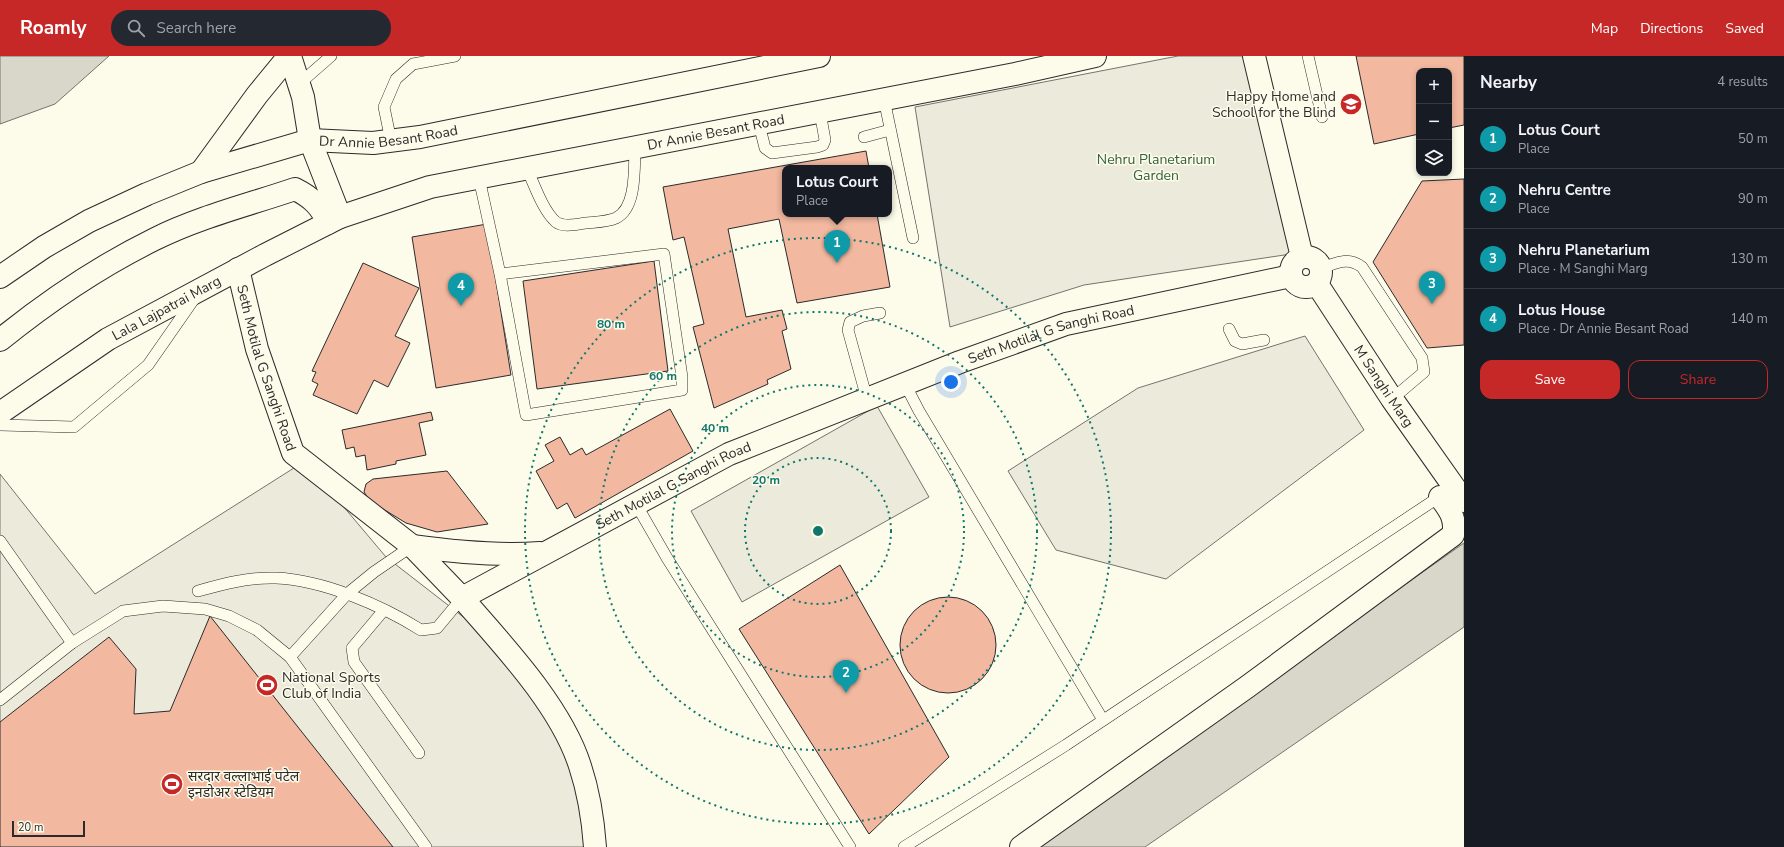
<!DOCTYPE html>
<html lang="en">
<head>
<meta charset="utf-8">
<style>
	:root { --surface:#171b24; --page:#242831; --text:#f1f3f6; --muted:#9ea1a6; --line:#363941; --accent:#c62828 }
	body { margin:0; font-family:"Nunito Sans","Noto Sans Devanagari",sans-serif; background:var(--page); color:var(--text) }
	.controls { position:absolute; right:12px; top:12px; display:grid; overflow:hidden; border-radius:8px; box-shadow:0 2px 6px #0003 }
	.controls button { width:36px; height:36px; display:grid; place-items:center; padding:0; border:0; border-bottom:1px solid var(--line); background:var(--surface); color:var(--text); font:20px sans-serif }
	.scale { position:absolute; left:12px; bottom:10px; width:73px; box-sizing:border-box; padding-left:4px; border:2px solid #2b2b2b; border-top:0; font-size:11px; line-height:14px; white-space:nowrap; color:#2b2b2b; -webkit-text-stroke:3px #fdfbea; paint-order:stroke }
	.you { position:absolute; left:951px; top:326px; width:14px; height:14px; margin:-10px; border:3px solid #fff; border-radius:50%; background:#1a73e8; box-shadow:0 0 0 6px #1a73e833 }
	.badge { display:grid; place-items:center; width:26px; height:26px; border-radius:50%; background:var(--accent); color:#fff; font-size:13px; font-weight:700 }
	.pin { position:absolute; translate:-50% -33px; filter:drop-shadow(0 1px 2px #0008) }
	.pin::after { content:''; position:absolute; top:21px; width:14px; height:12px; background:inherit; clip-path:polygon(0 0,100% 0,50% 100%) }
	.popup { position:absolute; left:782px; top:109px; width:110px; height:52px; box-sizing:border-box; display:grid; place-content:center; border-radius:8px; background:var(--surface); filter:drop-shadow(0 1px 3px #0005); font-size:13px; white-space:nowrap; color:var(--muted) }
	.popup b { font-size:15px; color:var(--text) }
	.popup::after { content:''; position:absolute; left:50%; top:100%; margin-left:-8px; border:8px solid transparent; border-top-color:var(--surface) }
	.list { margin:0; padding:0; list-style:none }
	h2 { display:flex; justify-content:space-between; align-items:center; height:52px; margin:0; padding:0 16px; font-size:17px }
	h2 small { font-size:13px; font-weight:400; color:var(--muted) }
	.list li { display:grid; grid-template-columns:26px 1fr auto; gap:12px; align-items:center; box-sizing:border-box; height:60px; padding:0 16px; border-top:1px solid var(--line) }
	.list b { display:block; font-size:15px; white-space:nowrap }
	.list p { margin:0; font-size:13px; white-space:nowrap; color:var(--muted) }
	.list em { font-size:13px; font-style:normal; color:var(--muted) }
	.actions { display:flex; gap:8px; padding:12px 16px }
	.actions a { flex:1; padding:9px 0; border:1px solid var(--accent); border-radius:12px; text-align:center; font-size:14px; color:var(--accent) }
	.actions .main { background:var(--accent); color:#fff }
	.icon { flex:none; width:22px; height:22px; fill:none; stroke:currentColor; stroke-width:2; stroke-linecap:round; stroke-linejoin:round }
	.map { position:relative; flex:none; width:1464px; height:791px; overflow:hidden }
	header { display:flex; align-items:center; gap:24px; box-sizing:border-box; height:56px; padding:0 20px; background:var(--accent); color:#fff }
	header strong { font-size:19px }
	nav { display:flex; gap:22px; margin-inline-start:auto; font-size:14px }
	.search { width:280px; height:36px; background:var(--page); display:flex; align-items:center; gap:10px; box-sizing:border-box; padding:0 14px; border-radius:22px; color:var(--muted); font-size:15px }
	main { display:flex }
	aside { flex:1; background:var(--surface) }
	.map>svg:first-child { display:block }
</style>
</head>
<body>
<header>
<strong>Roamly</strong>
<div class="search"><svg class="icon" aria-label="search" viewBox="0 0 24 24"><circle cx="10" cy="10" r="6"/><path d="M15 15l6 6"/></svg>Search here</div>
<nav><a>Map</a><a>Directions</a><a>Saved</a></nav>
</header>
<main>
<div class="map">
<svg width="1464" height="791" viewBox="0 0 1464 791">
	<rect width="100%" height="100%" fill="#fdfbea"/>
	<!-- green -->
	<g fill="#ecebdb" stroke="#74746e">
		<polygon points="1178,0 1246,0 1291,198 1084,229 950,271 915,51"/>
		<polygon points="1305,280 1364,374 1166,523 1056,494 1008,415 1138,332"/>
		<polygon points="877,350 929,441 742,546 691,455"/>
		<polygon points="305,405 386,501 502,591 566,667 587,791 0,791 0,418 95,538"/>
	</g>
	<!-- water -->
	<g fill="#d8d7c9" stroke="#74746e">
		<polygon points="0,0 109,0 55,48 0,68"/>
		<polygon points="1464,487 1464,571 1145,791 1032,791"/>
	</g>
	<!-- building -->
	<g fill="#f2b8a0" stroke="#2b2b2b">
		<polygon points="1356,0 1464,0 1464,69 1449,72 1449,15 1419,15 1419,78 1374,88"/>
		<polygon points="866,95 869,112 785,112 785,158 877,158 890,231 797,247 779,163 728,173 746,261 782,254 787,273 782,275 791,313 767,324 768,328 714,352 693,271 704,268 684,181 673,184 663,131"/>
		<polygon points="1464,123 1464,289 1427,292 1373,206 1422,125"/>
		<polygon points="487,168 511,319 436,332 412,181"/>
		<polygon points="654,205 668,315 537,333 523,225"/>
		<polygon points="363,207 419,232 395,280 410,287 388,331 374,324 357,358 313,339 318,328 312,325 316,316 312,315"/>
		<polygon points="670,353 693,395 575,462 567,447 557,453 536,415 554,405 545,389 560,381 570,399 582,392 586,399"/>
		<polygon points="431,356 433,364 419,367 426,399 396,405 396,408 367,414 365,399 356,401 354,391 346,393 342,374"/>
		<polygon points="447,415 488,468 437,476 406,467 370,445 364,436 366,428 373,423"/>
		<polygon points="840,509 949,701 869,778 739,573"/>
		<circle cx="948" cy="589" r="48"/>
		<polygon points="210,560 393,791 0,791 0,666 109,581 136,613 134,658 170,655"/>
	</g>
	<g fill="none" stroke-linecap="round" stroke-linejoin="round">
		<!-- lane casing -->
		<g stroke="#2b2b2b" stroke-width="12">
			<g id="lane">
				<polyline points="1308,0 1322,61"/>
				<polyline points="299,28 331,0"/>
				<polyline points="884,43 913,182"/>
				<polyline points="759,68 765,92 772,97 817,91 823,89 825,84 820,56"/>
				<polyline points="864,81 890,74"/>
				<polyline points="391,85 384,51 396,23 413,8 455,0"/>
				<path d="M 527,113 C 534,128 543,155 556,166 C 564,172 577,168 586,167 C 596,166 607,166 616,162 C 637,152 634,112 635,92"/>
				<polyline points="479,122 500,218 664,198 682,321 682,334 526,359 500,218"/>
				<path d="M 1321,212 C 1337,207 1348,200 1362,211 L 1422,302 L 1424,316 L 1392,343"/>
				<polyline points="1229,273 1235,285 1242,288 1264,284"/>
				<polyline points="905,328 919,355 1103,664"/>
				<polyline points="867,343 848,274 850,266 863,260 880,257"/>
				<polyline points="0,369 74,371 148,309 194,243"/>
				<polyline points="636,448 667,502 850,791"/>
				<polyline points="0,485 72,587"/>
				<path d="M 198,535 C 223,528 249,521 276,522 C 323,524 381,549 421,574 L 437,572 L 462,542"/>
				<polyline points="384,554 352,592 354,606 419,697"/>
				<polyline points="290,601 347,538 374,516 412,490"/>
				<polyline points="0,644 72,587 123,555 163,550 205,553 229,560 257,574 290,601 426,791"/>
				<polyline points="904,791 1066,689 1442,439"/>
			</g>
		</g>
		<!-- street casing -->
		<g stroke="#2b2b2b" stroke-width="24">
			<g id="street">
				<polyline points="290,0 303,41 310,84 340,161"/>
				<polyline points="1254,0 1302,201"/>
				<circle cx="1306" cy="216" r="15"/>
				<path id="s1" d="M 238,213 L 257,293 L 293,397 L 412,490 L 462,542 L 729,398 L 960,306 L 1066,268 L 1291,220"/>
				<path id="s2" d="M 1317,228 L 1392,343 L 1464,445"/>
				<path d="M 412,490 C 455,496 497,500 540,497"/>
				<path d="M 462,542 C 503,589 561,650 580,710 C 589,737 593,763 595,791"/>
				<path d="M 1021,791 L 1247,631 L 1453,479 C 1457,463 1449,453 1440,441"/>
			</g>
		</g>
		<!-- primary casing -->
		<g stroke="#2b2b2b" stroke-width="24">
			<g id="primary">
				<polyline points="201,116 257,39 289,0"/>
				<path id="s3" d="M 0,221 L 44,191 L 89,165 L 147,138 L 201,116 L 310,84 L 373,87 L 420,81 L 819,0"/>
				<path id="s4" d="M 0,357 L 108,283 L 265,199 L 340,161 L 430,131 L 1015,18 L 1095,0"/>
			</g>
		</g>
		<!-- highway casing -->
		<g stroke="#2b2b2b" stroke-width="24">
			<path id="highway" d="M 0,284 C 47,246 100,210 155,183 C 199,161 248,149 295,133 C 311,141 321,150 328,167"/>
		</g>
		<!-- lane -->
		<use href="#lane" stroke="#fdfbea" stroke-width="11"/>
		<!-- street -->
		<use href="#street" stroke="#fdfbea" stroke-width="22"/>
		<!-- primary -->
		<use href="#primary" stroke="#fdfbea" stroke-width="22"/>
		<!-- highway -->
		<use href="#highway" stroke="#fdfbea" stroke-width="22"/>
	</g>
	<!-- distance rings -->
	<g fill="none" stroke="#0f766e" stroke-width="2" stroke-dasharray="2 4">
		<circle cx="818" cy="475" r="73"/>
		<circle cx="818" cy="475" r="146"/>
		<circle cx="818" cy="475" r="219"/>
		<circle cx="818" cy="475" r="293"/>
	</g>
	<!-- icons -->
	<defs>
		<g id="school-disc" transform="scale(1.15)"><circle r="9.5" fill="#c62828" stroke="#fdfbea"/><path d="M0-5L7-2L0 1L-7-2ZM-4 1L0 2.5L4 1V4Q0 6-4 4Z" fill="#fff"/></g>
		<g id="stadium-disc" transform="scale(1.15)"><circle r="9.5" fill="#c62828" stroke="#fdfbea"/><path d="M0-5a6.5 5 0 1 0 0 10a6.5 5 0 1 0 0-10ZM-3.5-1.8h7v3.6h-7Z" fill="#fff"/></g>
	</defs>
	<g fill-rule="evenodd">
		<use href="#school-disc" x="1351" y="48"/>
		<use href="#stadium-disc" x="267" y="629"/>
		<use href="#stadium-disc" x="172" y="728"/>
	</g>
	<g text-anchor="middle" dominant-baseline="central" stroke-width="3" stroke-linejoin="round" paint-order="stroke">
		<!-- poi labels -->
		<g font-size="14" fill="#2b2b2b" stroke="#fdfbea" text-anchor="start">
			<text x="1336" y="40" text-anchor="end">Happy Home and<tspan x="1336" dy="16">School for the Blind</tspan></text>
			<text x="282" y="621">National Sports<tspan x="282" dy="16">Club of India</tspan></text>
			<text x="188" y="720">सरदार वल्लाभाई पटेल<tspan x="188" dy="16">इनडोअर स्टेडियम</tspan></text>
		</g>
		<!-- street labels -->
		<g font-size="14" fill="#2b2b2b" stroke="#fdfbea">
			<text stroke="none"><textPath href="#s4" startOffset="779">Dr Annie Besant Road</textPath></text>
			<text stroke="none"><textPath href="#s3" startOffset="420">Dr Annie Besant Road</textPath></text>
			<text stroke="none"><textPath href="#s4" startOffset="197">Lala Lajpatrai Marg</textPath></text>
			<text stroke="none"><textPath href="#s1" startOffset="1063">Seth Motilal G Sanghi Road</textPath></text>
			<text stroke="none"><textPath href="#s1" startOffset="103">Seth Motilal G Sanghi Road</textPath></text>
			<text stroke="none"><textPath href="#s2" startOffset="122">M Sanghi Marg</textPath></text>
			<text stroke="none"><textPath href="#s1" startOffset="655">Seth Motilal G Sanghi Road</textPath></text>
		</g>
		<!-- park labels -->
		<g font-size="14" fill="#34623c" stroke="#fdfbea">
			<text x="1156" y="103">Nehru Planetarium<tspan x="1156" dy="16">Garden</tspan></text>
		</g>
	</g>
	<circle cx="818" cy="475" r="6" fill="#0f766e" stroke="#fdfbea" stroke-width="2"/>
	<g font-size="12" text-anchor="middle" font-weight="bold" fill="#0f766e" stroke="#fdfbea" stroke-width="3" stroke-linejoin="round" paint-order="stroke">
		<text x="611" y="272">80 m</text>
		<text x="663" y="324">60 m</text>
		<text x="715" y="376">40 m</text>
		<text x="766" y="428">20 m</text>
	</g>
</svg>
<div class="controls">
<button>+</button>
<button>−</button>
<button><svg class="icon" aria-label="layers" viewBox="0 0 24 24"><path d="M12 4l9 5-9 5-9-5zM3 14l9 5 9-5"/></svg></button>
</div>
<div class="scale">20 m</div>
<div class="you"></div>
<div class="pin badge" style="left:837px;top:207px;background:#0f9aa8">1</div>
<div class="popup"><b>Lotus Court</b>Place</div>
<div class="pin badge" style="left:846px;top:637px;background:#0f9aa8">2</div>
<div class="pin badge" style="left:1432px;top:248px;background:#0f9aa8">3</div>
<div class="pin badge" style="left:461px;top:250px;background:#0f9aa8">4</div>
</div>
<aside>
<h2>Nearby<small>4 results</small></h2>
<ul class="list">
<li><span class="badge" style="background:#0f9aa8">1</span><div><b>Lotus Court</b><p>Place</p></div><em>50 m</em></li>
<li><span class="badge" style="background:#0f9aa8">2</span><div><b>Nehru Centre</b><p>Place</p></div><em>90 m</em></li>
<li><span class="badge" style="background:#0f9aa8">3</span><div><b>Nehru Planetarium</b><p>Place · M Sanghi Marg</p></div><em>130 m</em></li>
<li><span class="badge" style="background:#0f9aa8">4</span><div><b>Lotus House</b><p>Place · Dr Annie Besant Road</p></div><em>140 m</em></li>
</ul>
<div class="actions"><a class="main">Save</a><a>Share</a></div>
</aside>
</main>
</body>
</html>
